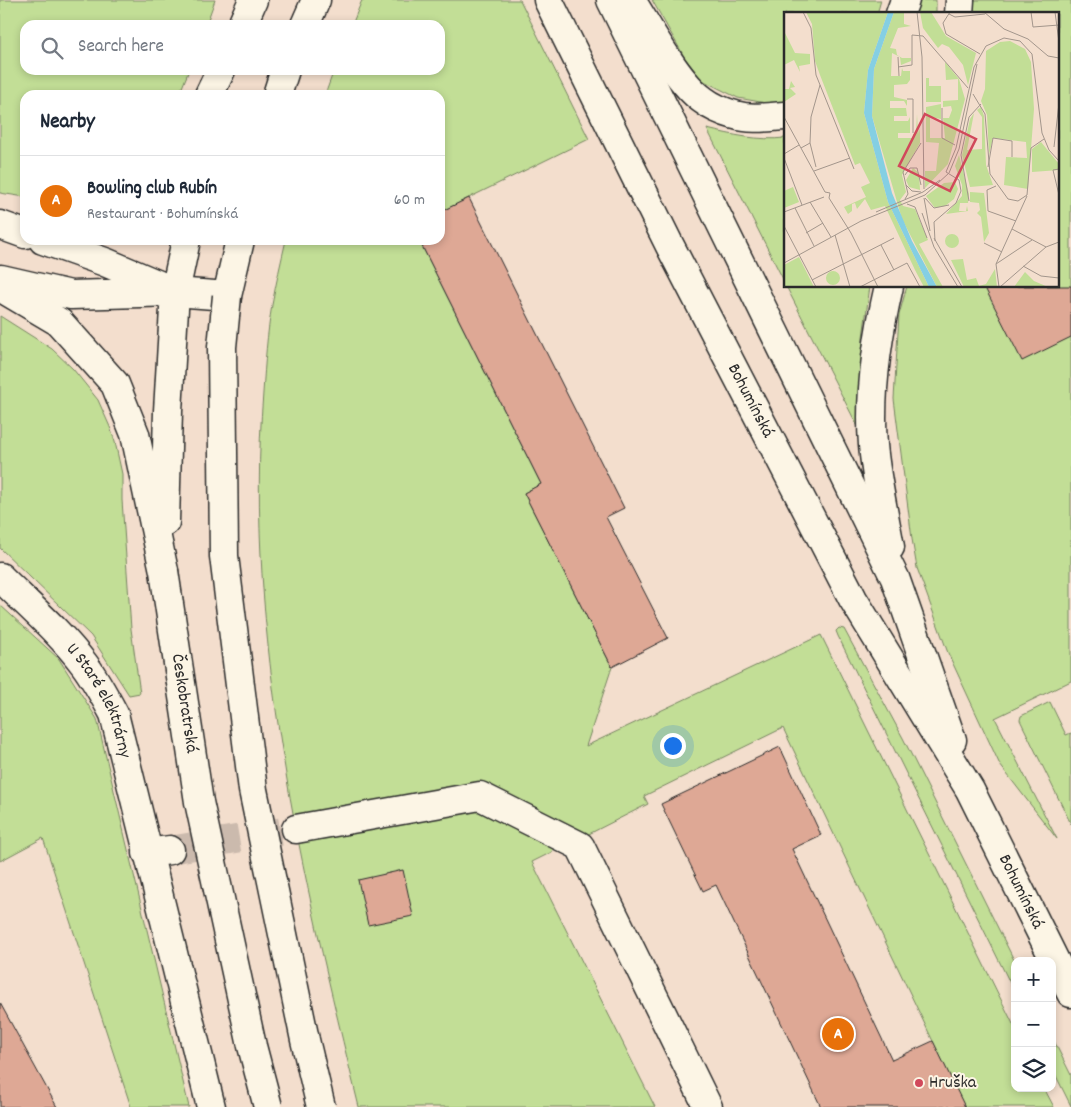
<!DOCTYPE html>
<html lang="en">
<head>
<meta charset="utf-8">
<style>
	:root { --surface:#fff; --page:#f2f2f3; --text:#1f2937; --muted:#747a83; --line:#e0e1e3; --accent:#ea580c }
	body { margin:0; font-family:Dekko,sans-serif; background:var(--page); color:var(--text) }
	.controls { position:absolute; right:15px; bottom:15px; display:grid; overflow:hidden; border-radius:10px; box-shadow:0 2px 8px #0003 }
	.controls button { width:45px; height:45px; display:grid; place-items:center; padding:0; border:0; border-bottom:1px solid var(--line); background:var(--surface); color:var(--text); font:25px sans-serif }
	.you { position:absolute; left:672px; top:745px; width:18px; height:18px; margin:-12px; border:4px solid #fff; border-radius:50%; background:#1a73e8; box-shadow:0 0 0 8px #1a73e833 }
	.badge { display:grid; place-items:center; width:32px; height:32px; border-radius:50%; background:var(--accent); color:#fff; font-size:16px; font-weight:700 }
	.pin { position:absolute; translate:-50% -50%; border:2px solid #fff; box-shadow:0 1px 5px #0006 }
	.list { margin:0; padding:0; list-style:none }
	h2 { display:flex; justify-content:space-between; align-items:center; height:65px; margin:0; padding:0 20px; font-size:21px }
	h2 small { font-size:16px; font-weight:400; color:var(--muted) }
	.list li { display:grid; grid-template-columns:32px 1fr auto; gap:15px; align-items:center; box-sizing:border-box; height:90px; padding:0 20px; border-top:1px solid var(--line) }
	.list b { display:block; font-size:19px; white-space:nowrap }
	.list p { margin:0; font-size:16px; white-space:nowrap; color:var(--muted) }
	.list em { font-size:16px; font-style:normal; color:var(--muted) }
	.icon { flex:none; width:28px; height:28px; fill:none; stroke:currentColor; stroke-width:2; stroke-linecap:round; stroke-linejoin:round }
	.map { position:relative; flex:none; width:1071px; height:1107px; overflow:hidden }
	.search { position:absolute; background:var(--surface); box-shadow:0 2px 8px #0003; left:20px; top:20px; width:425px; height:55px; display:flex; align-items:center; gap:12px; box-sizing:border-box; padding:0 18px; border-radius:15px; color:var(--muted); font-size:19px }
	.panel { position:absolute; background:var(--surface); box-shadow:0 2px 8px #0003; left:20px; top:90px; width:425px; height:155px; border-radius:15px }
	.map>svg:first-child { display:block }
</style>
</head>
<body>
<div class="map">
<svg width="1071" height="1107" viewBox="0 0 1071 1107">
	<rect width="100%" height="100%" fill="#f3decd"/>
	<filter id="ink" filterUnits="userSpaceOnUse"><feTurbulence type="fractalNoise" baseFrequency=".02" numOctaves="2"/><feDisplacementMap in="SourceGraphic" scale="10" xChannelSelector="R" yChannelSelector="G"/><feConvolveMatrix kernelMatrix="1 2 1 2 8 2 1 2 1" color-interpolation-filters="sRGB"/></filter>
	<g filter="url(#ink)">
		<!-- green -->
		<g fill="#c2de96" stroke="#768460">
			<polygon points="0,0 215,0 206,25 25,25 25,70 189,70 179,95 25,95 25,197 0,193"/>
			<polygon points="362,0 520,0 589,139 440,212 440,95 325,95 334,70 440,70 440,25 352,25"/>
			<polygon points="652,0 881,0 877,14 785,14 785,102 766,103 738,98 702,80 685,58"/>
			<polygon points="917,0 936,0 936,14 914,14"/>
			<polygon points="972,0 1071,0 1071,681 995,718 1057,839 1000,765 948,653 917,568 912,539 894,399 899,315 907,286 1057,286 1057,14 971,14"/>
			<path d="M 707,129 C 732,135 759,141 785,138 L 785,283 Z"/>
			<path d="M 286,240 L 419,240 L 541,484 L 524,493 L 612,667 L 586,746 L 821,635 L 1015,1028 L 1015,1088 L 1044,1088 L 1054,1107 L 963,1107 L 964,1106 L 783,728 L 644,796 L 648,804 L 579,839 L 560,830 L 552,852 L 532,862 L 655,1107 L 359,1107 C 302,874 244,634 263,393 C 265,363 267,334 272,305 C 276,283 281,262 286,240 Z"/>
			<polygon points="786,286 870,286 863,337 859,429"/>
			<polygon points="0,316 52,349 73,369 98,400 110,427 115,442 122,474 122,500 131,629 140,693 129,695 91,636 0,548"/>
			<polygon points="0,605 59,659 97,719 189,1107 131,1107 43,838 0,861"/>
			<polygon points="839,628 844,629 903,738 1015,962 1015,993 838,636 836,631"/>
			<polygon points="1050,702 1066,735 1071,733 1071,824 1020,720 1021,716"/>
			<polygon points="1052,1037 1071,1075 1071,1106 1052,1068"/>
		</g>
		<!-- building -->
		<g fill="#dea895" stroke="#2b2b2b">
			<polygon points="469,198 624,508 606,517 668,638 612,667 524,493 541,484 419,240 440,240 440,212"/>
			<polygon points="984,286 1071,286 1071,337 1022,361"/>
			<polygon points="780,747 821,835 792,849 892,1060 933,1041 965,1107 821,1107 716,885 703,891 661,804"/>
			<polygon points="403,870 413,916 368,925 358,880"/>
			<polygon points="0,1003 57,1107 0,1107"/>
		</g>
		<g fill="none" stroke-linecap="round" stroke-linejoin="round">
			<!-- street-tunnel -->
			<polyline stroke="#cbbaad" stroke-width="28" stroke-dasharray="28 14" stroke-linecap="butt" points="170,850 296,829"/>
			<!-- street casing -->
			<g stroke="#2b2b2b" stroke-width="31">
				<g id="street">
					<path id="s1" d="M 0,577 C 28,605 60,632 84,664 C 96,680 105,697 114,714 L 211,1107"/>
					<polyline points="296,829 480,796 580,846 708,1107"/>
					<polyline points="147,853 170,850"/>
				</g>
			</g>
			<!-- secondary casing -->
			<g stroke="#2b2b2b" stroke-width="31">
				<g id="secondary">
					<path id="s2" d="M 548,0 L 670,246 L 853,599 L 970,790 L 1071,993"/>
					<polyline points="611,0 895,578 952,740"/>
					<path d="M 631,0 C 649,28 677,82 703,100 C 712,107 724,112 735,115 C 751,120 768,117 785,116"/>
					<polyline points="900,14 905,0"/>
					<polyline points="959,14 960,0"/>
					<polyline points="242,25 253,0"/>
					<polyline points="305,25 316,0"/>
					<polyline points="209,95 221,70"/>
					<polyline points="277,95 285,70"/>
					<polyline points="0,225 25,234"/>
					<polyline points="43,240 105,262 166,288"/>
					<polyline points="1,279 71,295 175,292 227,296 240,240"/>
					<path d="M 889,286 C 877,338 869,392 873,445 C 876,479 884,513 890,547"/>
					<polyline points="0,287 59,322 115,384 135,434 164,571"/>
					<polyline points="165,522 168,411 175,292 186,240"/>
				</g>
			</g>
			<!-- street -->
			<use href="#street" stroke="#fcf5e5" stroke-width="28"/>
			<!-- secondary -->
			<use href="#secondary" stroke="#fcf5e5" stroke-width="28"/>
			<!-- secondary-bridge casing -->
			<g stroke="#2b2b2b" stroke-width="31" stroke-linecap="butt">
				<g id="secondary-bridge">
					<polyline points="227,296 222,347 224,556 253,790 305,1040 321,1107"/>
					<path id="s3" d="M 164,571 L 199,802 L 252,1046 L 268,1107"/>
				</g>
			</g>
			<!-- secondary-bridge -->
			<use href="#secondary-bridge" stroke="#fcf5e5" stroke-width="28"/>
		</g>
	</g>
	<!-- markers -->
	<circle fill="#d1495b" stroke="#fcf5e5" stroke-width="2" cx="919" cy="1083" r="5"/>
	<g text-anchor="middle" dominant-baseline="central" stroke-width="4" stroke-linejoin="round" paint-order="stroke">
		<!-- street labels -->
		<g font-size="18" fill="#2b2b2b" stroke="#fcf5e5">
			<text stroke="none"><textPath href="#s2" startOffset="449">Bohumínská</textPath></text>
			<text stroke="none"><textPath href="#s1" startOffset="161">U Staré elektrárny</textPath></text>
			<text stroke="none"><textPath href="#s3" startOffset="134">Českobratrská</textPath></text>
			<text stroke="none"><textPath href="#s2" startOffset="1010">Bohumínská</textPath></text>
		</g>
		<!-- poi labels -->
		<g font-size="18" fill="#2b2b2b" stroke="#fcf5e5" text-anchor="start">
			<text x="929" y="1083">Hruška</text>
		</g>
	</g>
	<!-- overview -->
	<g transform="translate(784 12)">
		<rect width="275" height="275" fill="#f3decd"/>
		<path d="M 22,0 L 104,0 L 84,58 L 80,101 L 104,190 L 145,275 L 140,275 L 131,258 L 101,194 L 87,198 L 81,187 L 73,197 L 71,191 L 68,192 L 68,199 L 64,202 L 60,195 L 82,185 L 77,175 L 86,171 L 76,151 L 71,153 L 36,63 L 31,49 L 28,12 ZM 110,0 L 120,0 L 120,12 L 127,14 L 114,16 L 106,36 L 112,37 L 113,43 L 118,46 L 127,46 L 127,49 L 117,53 L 116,45 L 108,41 L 107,64 L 117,64 L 118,56 L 119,59 L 126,59 L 126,68 L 123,72 L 110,73 L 110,85 L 123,88 L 123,94 L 120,89 L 106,89 L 106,96 L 122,96 L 123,104 L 110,104 L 110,109 L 124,109 L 126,105 L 126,121 L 114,121 L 114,126 L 129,126 L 129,122 L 132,122 L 133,102 L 134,122 L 135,115 L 136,120 L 136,131 L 118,163 L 122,180 L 116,188 L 119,194 L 131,197 L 144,228 L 135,232 L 159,275 L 153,275 L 118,207 L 88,104 L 90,57 ZM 136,0 L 147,0 L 162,24 L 192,41 L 184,73 L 179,53 L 165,35 L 158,32 L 154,36 L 139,16 ZM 0,19 L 11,41 L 26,42 L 26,52 L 15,54 L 16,60 L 10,48 L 0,53 ZM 226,29 L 241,37 L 247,50 L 250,97 L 244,177 L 220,173 L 222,145 L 243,146 L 242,130 L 209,126 L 205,143 L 203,103 L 197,89 L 201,77 L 202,39 L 216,30 ZM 161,50 L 175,67 L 181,87 L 164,152 L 141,176 L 141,159 L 152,159 L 155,131 L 142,130 L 142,95 L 157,92 L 157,107 L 146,105 L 146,126 L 161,126 L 159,106 L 165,106 L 168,98 L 167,94 L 159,95 L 159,89 L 174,88 L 174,67 L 162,68 ZM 142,66 L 145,66 L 145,74 L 157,74 L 157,90 L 142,90 ZM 7,69 L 11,75 L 6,76 L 12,82 L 0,90 L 0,77 L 5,77 ZM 197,95 L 200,104 L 202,153 L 209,173 L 186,175 L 178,143 L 186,107 L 190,101 L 183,138 L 198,137 L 198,105 L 193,98 ZM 257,130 L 275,152 L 275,158 L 248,160 L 248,137 ZM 175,143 L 185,182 L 184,191 L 176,191 L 175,199 L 182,199 L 183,194 L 184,199 L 162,202 L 178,184 L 178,173 L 171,154 ZM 129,156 L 135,161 L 136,178 L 125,175 L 122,168 ZM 171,170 L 174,177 L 170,187 L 161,194 L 151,196 L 142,184 L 160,171 ZM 9,175 L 15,190 L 0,196 L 0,179 ZM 186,180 L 200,181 L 205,221 L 200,230 L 197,205 L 193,201 L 196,198 L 195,191 L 186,190 ZM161 229a7 7 0 1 1 14 0a7 7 0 1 1-14 0ZM 15,245 L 30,275 L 0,275 L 0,253 ZM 179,247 L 183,268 L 192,266 L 195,274 L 202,272 L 211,257 L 213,275 L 180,275 L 167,248 ZM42 266a7 7 0 1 1 14 0a7 7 0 1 1-14 0ZM 241,260 L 250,269 L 264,275 L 230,275 Z" fill="#c2de96"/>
		<path d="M 104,0 L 110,0 L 90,57 L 88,104 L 108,181 L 128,229 L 153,275 L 145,275 L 104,190 L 80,101 L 84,58 Z" fill="#84cfe3"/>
		<path fill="none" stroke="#a3968c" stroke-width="1" d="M 19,0 L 27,16 L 32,63 L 70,157M 133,0 L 138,45 L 140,177M 166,0 L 159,11 L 162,22 L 196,42M 200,0 L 220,17 L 244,27 L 264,44 L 275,46M 247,0 L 249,15 L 275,13M 271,0 L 275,30M 165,2 L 171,5 L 201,2M 114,45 L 115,64M 114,55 L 128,53 L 128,23 L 139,24 L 184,76M 189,82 L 201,102 L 206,162 L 224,187 L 234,189 L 243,183 L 247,136 L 260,127M 123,87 L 129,87 L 129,121M 158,96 L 158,126 L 171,133M 0,105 L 41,180 L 46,181 L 45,186 L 67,221 L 94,275M 26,131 L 32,155M 270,135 L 275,91M 17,136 L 26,131 L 27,105 L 36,73M 0,142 L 15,133M 0,146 L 18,193M 204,155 L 209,126 L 228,129 L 228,145M 275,157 L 269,158 L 275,183M 30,159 L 66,146M 162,160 L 172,136 L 190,55 L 202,34 L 220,26 L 236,29 L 248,42 L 258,121 L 265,138 L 275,149M 165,161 L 175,137 L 193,52M 121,163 L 126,156 L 133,156 L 137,173M 122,173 L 128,179 L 137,180M 212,174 L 203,178 L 204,199 L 232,209M 140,186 L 146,219M 141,186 L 150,196 L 165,193M 121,187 L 124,182 L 119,160 L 137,131M 185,189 L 177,143 L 185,105 L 197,92M 26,190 L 47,225M 123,192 L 131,195 L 143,226M 11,196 L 30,234M 0,200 L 40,185M 92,200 L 139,180 L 156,168M 138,201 L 150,235 L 174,275M 0,214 L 32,275M 228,217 L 262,235M 22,221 L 39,211M 51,223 L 66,275M 150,226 L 178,275M 151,229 L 150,210 L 172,191 L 177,179 L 175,168 L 162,160M 200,231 L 218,240M 97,233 L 110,258M 0,251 L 77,209 L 141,183 L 165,161M 212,252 L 248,228M 239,254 L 257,264 L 275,266M 28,268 L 110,226M 76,275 L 123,251 L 136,275M 215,275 L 212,252 L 243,184M 216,275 L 262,235 L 275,230"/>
		<path fill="#d1495b" fill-opacity="0.15" stroke="#d1495b" stroke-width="2.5" d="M 141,102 L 192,127 L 166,179 L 115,154 Z"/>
		<rect width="275" height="275" fill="none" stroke="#2b2b2b" stroke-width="2.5"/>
	</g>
</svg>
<div class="controls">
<button>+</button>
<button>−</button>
<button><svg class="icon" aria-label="layers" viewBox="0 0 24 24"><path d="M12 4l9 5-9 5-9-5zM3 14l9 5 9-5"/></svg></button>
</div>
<div class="you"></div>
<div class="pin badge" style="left:838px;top:1034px;background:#e8710a">A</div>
<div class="search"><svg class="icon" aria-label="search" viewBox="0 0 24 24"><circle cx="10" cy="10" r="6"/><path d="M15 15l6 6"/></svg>Search here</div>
<section class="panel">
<h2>Nearby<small></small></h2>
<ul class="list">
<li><span class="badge" style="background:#e8710a">A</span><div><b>Bowling club Rubín</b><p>Restaurant · Bohumínská</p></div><em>60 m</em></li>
</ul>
</section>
</div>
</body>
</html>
